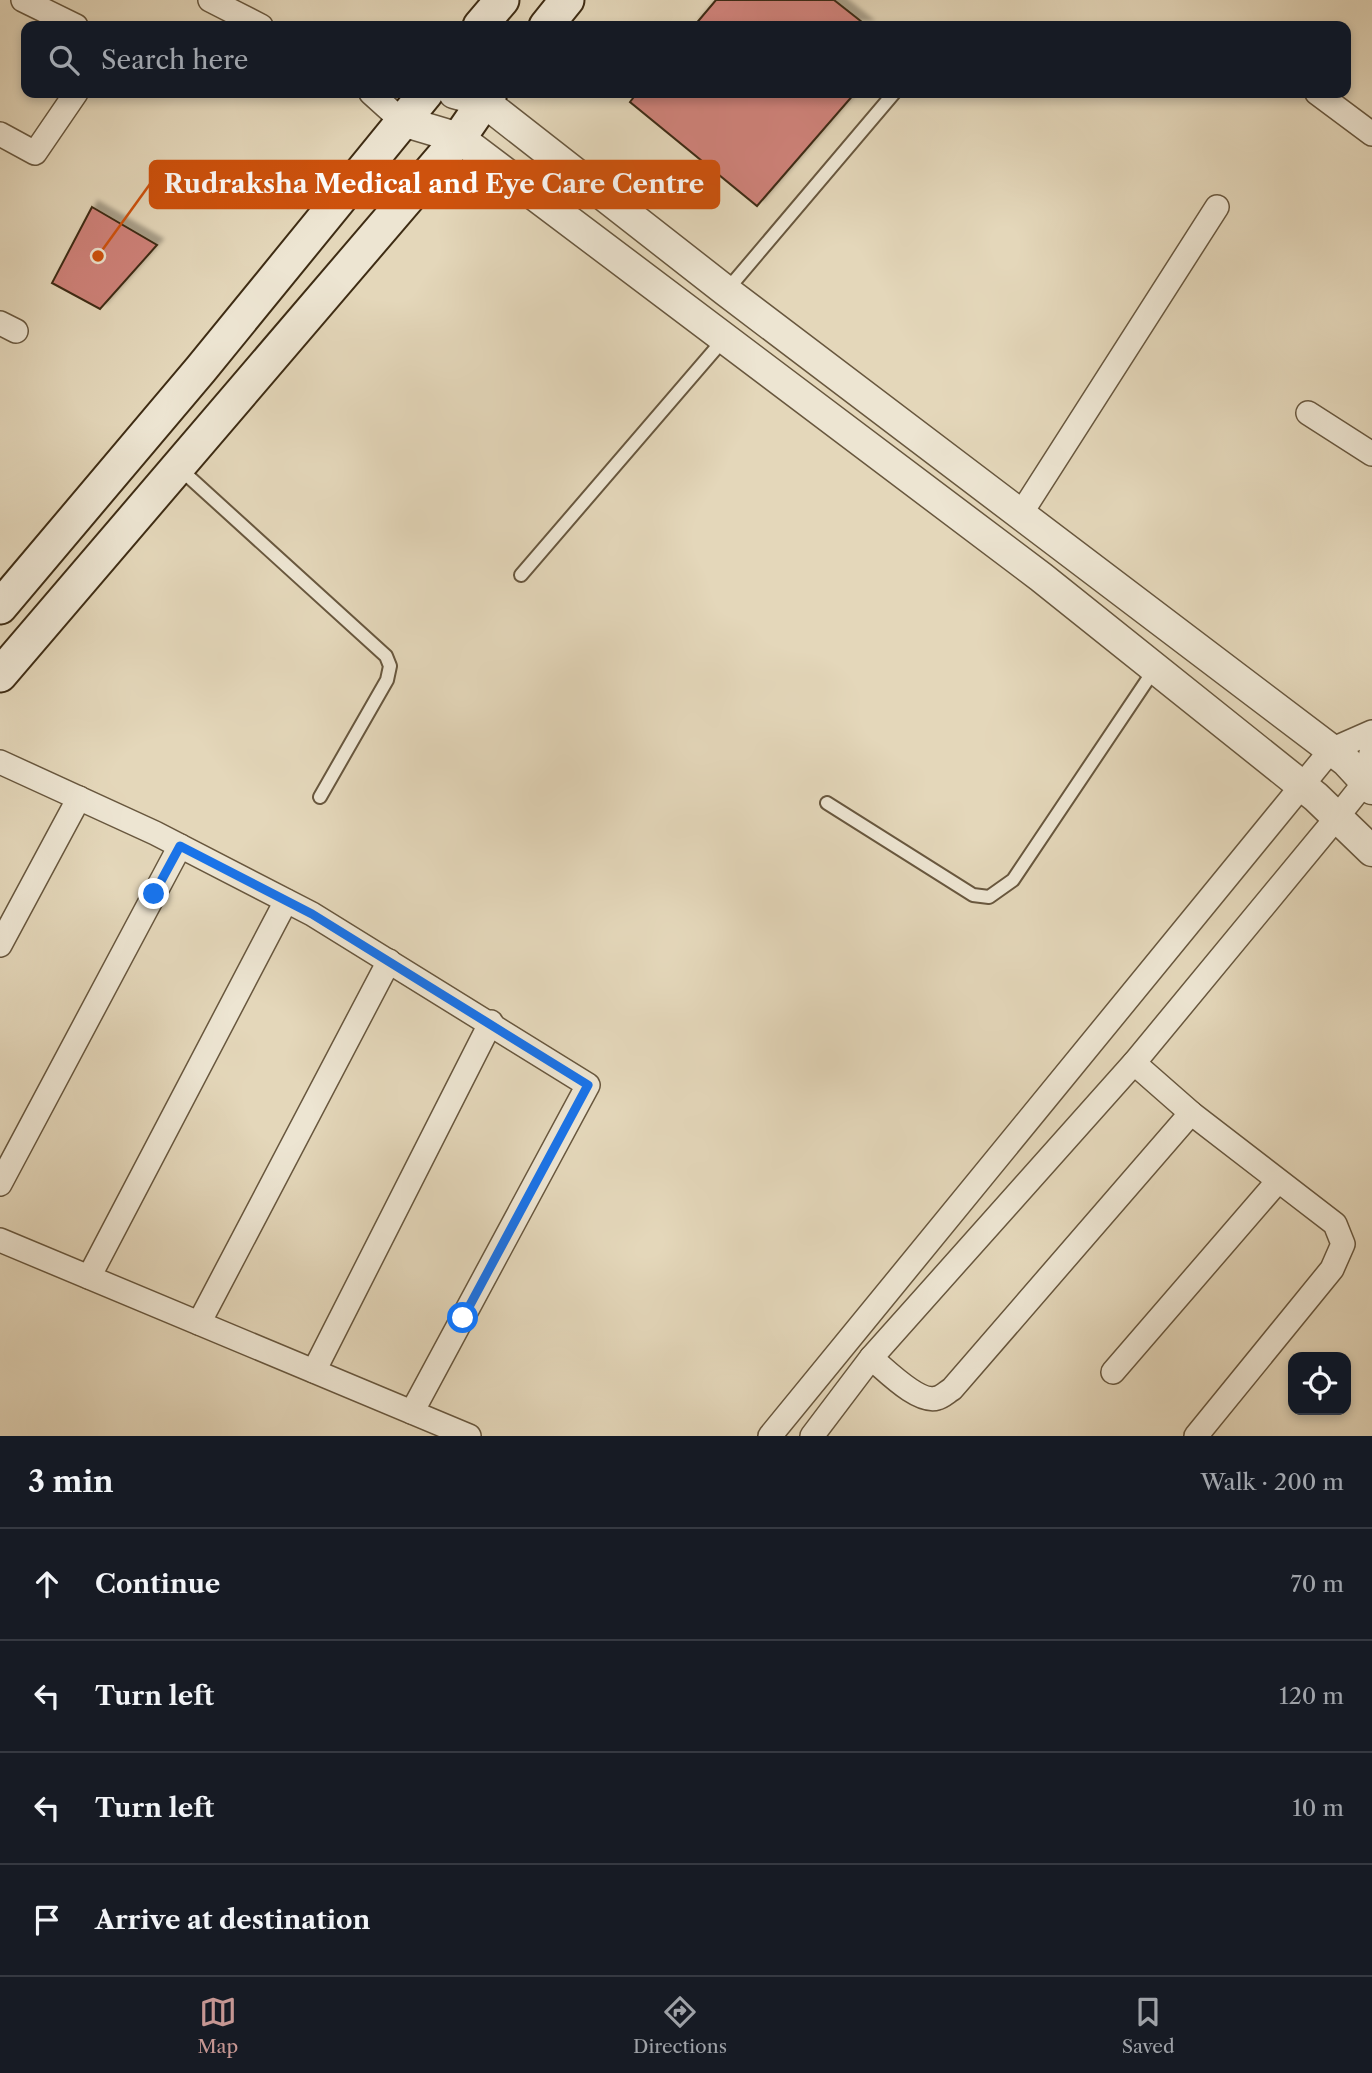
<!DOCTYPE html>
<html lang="en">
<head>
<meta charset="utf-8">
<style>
	:root { --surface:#171b24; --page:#242831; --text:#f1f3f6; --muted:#9ea1a6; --line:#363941; --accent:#c59692 }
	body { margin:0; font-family:"Libre Caslon Text",serif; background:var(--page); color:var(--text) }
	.controls { position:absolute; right:21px; bottom:21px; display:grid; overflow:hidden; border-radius:14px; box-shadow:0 4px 10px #0003 }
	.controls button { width:63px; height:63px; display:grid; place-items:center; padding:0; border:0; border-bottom:2px solid var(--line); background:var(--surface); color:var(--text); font:35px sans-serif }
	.stop { position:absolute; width:21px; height:21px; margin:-16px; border:5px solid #1a73e8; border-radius:50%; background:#fff }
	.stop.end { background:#1a73e8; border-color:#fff; box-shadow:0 2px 7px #0008 }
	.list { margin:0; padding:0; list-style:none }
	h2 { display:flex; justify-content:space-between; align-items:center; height:91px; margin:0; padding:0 28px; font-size:30px }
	h2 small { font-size:23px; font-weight:400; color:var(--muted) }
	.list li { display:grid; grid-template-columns:46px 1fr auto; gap:21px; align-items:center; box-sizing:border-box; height:112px; padding:0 28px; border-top:2px solid var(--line) }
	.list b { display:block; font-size:26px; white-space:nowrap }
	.list em { font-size:23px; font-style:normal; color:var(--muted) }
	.icon { flex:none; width:38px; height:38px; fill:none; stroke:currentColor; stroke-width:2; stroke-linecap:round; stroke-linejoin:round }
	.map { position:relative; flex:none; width:1372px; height:1436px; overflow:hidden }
	.search { position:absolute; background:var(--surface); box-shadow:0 4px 10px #0003; left:21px; right:21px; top:21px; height:77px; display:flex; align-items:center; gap:18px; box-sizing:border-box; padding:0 24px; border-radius:14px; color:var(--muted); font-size:26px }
	.sheet { height:539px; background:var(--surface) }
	nav { display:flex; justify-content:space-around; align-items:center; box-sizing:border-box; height:98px; border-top:2px solid var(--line); background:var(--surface); font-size:19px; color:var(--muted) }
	nav a { display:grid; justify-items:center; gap:4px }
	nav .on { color:var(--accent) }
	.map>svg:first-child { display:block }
</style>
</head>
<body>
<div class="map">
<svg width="1372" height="1436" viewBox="0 0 1372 1436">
	<defs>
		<filter id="shadow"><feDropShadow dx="6" dy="-6" stdDeviation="2" flood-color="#0004"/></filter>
	</defs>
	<rect width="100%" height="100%" fill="#e4d7ba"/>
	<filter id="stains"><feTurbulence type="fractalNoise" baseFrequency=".00286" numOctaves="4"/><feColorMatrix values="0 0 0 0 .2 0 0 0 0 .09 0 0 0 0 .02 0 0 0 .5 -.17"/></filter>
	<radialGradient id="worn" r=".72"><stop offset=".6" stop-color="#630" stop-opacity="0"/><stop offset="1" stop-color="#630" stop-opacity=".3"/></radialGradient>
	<!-- building -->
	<g fill="#cf827a" stroke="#3e2c14" stroke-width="2" filter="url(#shadow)">
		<polygon points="716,0 834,0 867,26 694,26"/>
		<polygon points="637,93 855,93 757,206 630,102"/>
		<polygon points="92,207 157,245 100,309 52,283"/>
	</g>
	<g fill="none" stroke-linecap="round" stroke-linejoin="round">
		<!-- service casing -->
		<g stroke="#68573e" stroke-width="16">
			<g id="service">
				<polyline points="727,290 894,93"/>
				<polyline points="178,467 386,656 390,666 387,680 320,797"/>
				<polyline points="521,575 724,339"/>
				<polyline points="827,803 973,895 989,897 1013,880 1154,670"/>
			</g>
		</g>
		<!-- minor casing -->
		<g stroke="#68573e" stroke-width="26">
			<g id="minor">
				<polyline points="23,0 76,26"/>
				<polyline points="210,0 261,26"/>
				<polyline points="371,93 402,121"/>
				<polyline points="1317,93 1372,134"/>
				<polyline points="0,134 35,153 76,93"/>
				<polyline points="0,323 16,331"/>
				<polyline points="1308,413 1372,454"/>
				<polyline points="1020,515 1217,207"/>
				<polyline points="0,762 155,833 312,914 588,1085 412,1412"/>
				<polyline points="0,945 79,798"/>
				<polyline points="1134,1063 1191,1113 1335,1224 1343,1244 1332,1269 1196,1436"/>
				<polyline points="0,1184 180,846"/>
				<polyline points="0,1240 469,1436"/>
				<polyline points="89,1277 286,901"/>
				<polyline points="199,1323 389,961"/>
				<path d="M 871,1358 C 885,1369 918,1404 937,1398 C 942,1397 947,1392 952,1389 L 1191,1113"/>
				<polyline points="314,1371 491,1022"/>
				<polyline points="1113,1372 1278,1181"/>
				<polyline points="770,1436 1331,750 1372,732"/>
				<polyline points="812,1436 871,1358 1134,1063 1338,816 1365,782 1372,748"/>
			</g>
		</g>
		<!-- tertiary casing -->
		<g stroke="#68573e" stroke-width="33">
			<g id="tertiary">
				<polyline points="454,93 483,101 726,291 1346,761 1372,789"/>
				<polyline points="402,121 459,138 1041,577 1316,797 1372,851"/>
			</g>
		</g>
		<!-- secondary casing -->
		<g stroke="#3e2c14" stroke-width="37">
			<g id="secondary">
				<polyline points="480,26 502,0"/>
				<polyline points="546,26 567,0"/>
				<polyline points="0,607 201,369 426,93"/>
				<polyline points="0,675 459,138 490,93"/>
			</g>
		</g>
		<!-- service -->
		<use href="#service" stroke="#ede5d2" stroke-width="12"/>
		<!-- minor -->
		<use href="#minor" stroke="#ede5d2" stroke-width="23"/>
		<!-- tertiary -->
		<use href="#tertiary" stroke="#ede5d2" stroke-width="30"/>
		<!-- secondary -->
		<use href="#secondary" stroke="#ede5d2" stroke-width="33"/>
	</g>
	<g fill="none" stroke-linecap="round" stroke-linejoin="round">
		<!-- route -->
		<polyline stroke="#1a73e8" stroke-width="9" points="154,894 180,846 312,914 588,1085 463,1318"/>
	</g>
	<!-- callouts -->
	<path fill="none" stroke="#ce520d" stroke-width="2.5" d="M98 256L150 184"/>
	<circle fill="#ce520d" stroke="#ede5d2" stroke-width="2.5" cx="98" cy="256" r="7"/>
	<rect fill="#ce520d" stroke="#ce520d" stroke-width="2.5" x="150" y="161" width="569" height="47" rx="7"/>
	<g font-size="26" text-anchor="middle" font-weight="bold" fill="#fff">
		<text x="434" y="193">Rudraksha Medical and Eye Care Centre</text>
	</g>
	<rect width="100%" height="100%" filter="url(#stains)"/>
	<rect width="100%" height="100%" fill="url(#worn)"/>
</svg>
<div class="controls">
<button><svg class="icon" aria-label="locate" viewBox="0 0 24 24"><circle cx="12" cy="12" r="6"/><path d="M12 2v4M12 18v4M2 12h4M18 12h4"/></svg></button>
</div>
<div class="stop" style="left:463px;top:1318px"></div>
<div class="stop end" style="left:154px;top:894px"></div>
<div class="search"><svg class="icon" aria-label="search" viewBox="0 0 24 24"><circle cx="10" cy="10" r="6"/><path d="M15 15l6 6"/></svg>Search here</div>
</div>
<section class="sheet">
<h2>3 min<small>Walk · 200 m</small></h2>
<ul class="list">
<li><svg class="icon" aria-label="ahead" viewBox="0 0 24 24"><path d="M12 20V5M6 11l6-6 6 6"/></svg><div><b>Continue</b></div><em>70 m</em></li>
<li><svg class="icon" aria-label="left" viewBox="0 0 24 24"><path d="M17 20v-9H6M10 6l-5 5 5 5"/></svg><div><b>Turn left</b></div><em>120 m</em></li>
<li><svg class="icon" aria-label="left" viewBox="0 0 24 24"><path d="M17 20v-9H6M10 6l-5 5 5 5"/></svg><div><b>Turn left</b></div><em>10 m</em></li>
<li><svg class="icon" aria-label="arrive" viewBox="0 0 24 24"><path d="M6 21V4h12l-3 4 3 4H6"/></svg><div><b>Arrive at destination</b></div></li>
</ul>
</section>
<nav>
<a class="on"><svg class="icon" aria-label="map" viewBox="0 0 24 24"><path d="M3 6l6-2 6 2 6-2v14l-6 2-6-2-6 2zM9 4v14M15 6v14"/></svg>Map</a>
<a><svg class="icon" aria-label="directions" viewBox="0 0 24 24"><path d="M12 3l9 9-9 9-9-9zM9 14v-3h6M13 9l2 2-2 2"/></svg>Directions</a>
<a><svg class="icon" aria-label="saved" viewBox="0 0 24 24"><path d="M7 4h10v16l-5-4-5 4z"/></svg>Saved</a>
</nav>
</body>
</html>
